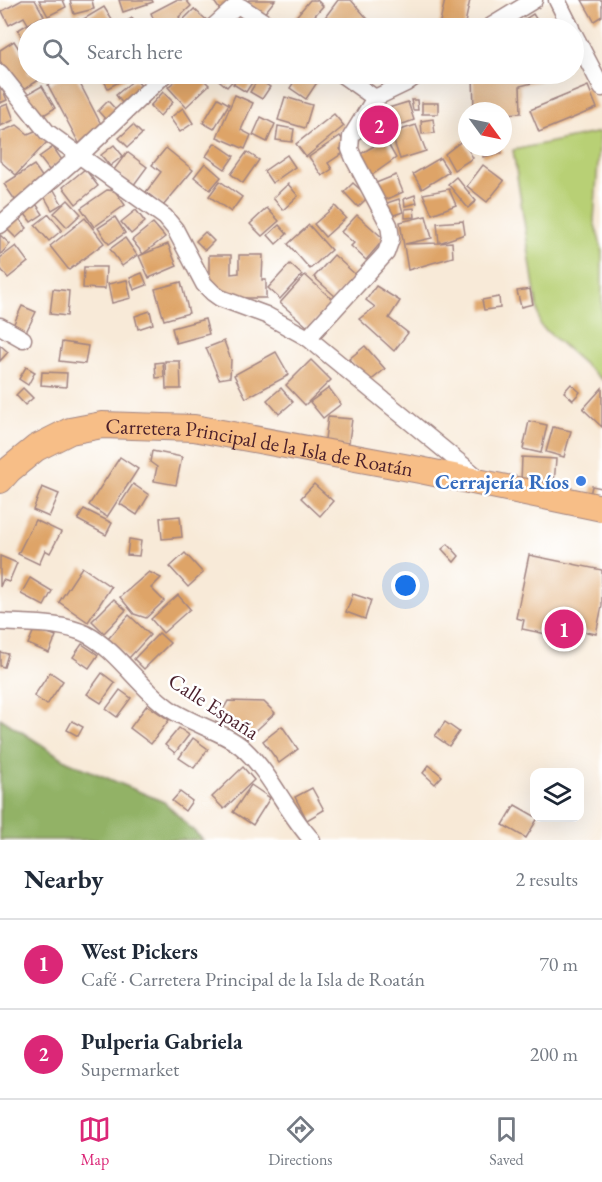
<!DOCTYPE html>
<html lang="en">
<head>
<meta charset="utf-8">
<style>
	:root { --surface:#fff; --page:#f2f2f3; --text:#1f2937; --muted:#747a83; --line:#e0e1e3; --accent:#db2777 }
	body { margin:0; font-family:"EB Garamond",serif; background:var(--page); color:var(--text) }
	.controls { position:absolute; right:18px; bottom:18px; display:grid; overflow:hidden; border-radius:12px; box-shadow:0 6px 24px #0002 }
	.controls button { width:54px; height:54px; display:grid; place-items:center; padding:0; border:0; border-bottom:2px solid var(--line); background:var(--surface); color:var(--text); font:30px sans-serif }
	.compass { position:absolute; left:458px; top:102px; width:54px; height:54px; border-radius:50%; background:var(--surface); box-shadow:0 6px 24px #0002; rotate:123deg }
	.you { position:absolute; left:406px; top:586px; width:21px; height:21px; margin:-15px; border:4px solid #fff; border-radius:50%; background:#1a73e8; box-shadow:0 0 0 9px #1a73e833 }
	.badge { display:grid; place-items:center; width:39px; height:39px; border-radius:50%; background:var(--accent); color:#fff; font-size:20px; font-weight:700 }
	.pin { position:absolute; translate:-50% -50%; border:3px solid #fff; box-shadow:0 2px 6px #0006 }
	.list { margin:0; padding:0; list-style:none }
	h2 { display:flex; justify-content:space-between; align-items:center; height:78px; margin:0; padding:0 24px; font-size:26px }
	h2 small { font-size:20px; font-weight:400; color:var(--muted) }
	.list li { display:grid; grid-template-columns:39px 1fr auto; gap:18px; align-items:center; box-sizing:border-box; height:90px; padding:0 24px; border-top:2px solid var(--line) }
	.list b { display:block; font-size:22px; white-space:nowrap }
	.list p { margin:0; font-size:20px; white-space:nowrap; color:var(--muted) }
	.list em { font-size:20px; font-style:normal; color:var(--muted) }
	.icon { flex:none; width:33px; height:33px; fill:none; stroke:currentColor; stroke-width:2; stroke-linecap:round; stroke-linejoin:round }
	.map { position:relative; flex:none; width:602px; height:840px; overflow:hidden }
	.search { position:absolute; background:var(--surface); box-shadow:0 6px 24px #0002; left:18px; right:18px; top:18px; height:66px; display:flex; align-items:center; gap:15px; box-sizing:border-box; padding:0 21px; border-radius:33px; color:var(--muted); font-size:22px }
	.sheet { height:258px; background:var(--surface) }
	nav { display:flex; justify-content:space-around; align-items:center; box-sizing:border-box; height:84px; border-top:2px solid var(--line); background:var(--surface); font-size:16px; color:var(--muted) }
	nav a { display:grid; justify-items:center; gap:3px }
	nav .on { color:var(--accent) }
	.map>svg:first-child { display:block }
</style>
</head>
<body>
<div class="map">
<svg width="602" height="840" viewBox="0 0 602 840">
	<rect width="100%" height="100%" fill="#fff"/>
	<filter id="ink" filterUnits="userSpaceOnUse"><feTurbulence type="fractalNoise" baseFrequency=".0167" numOctaves="2"/><feDisplacementMap in="SourceGraphic" scale="12" xChannelSelector="R" yChannelSelector="G"/><feConvolveMatrix kernelMatrix="1 2 1 2 8 2 1 2 1" color-interpolation-filters="sRGB"/></filter>
	<filter id="wash" filterUnits="userSpaceOnUse"><feTurbulence type="fractalNoise" baseFrequency=".008" numOctaves="4" result="noise"/><feDisplacementMap in="SourceGraphic" scale="24" xChannelSelector="R" yChannelSelector="G"/><feGaussianBlur stdDeviation="1.35" result="paint"/><feColorMatrix in="noise" values="0 0 0 0 0 0 0 0 0 0 0 0 0 0 0 0 0 1.4 0 .05"/><feComposite in="paint" operator="in"/></filter>
	<g filter="url(#wash)">
		<rect width="100%" height="100%" fill="#f8ead8"/>
		<!-- green -->
		<polygon fill="#b8d075" stroke="#817850" stroke-width="1.5" points="600,132 594,221 602,249 602,380 540,325 513,150"/>
		<!-- forest -->
		<polygon fill="#92b266" stroke="#6e6848" stroke-width="1.5" points="0,718 67,761 164,802 203,840 0,840"/>
		<g id="blocks">
			<!-- building -->
			<g fill="#dea467">
				<polygon points="22,0 35,0 44,16 28,24 31,28 28,28 28,42 25,44 18,30 28,24 24,17 9,25 2,11"/>
				<polygon points="39,0 63,0 66,7 48,16"/>
				<polygon points="70,0 92,0 94,9 74,14"/>
				<polygon points="119,0 152,0 153,2 123,12"/>
				<polygon points="176,0 186,0 191,6 179,17 182,23 178,28 157,28 151,13"/>
				<polygon points="213,0 241,0 222,13"/>
				<polygon points="249,0 275,0 263,15 247,2"/>
				<polygon points="310,0 317,0 323,6 304,28 291,28 288,26"/>
				<polygon points="338,0 351,0 373,25 370,28 317,28"/>
				<polygon points="445,0 470,0 464,28 439,26"/>
				<polygon points="582,0 602,0 602,16 594,21"/>
				<polygon points="104,7 117,28 87,28 82,20"/>
				<polygon points="194,9 210,23 205,28 190,28 182,21"/>
				<polygon points="533,14 542,28 519,28 516,25"/>
				<polygon points="232,16 256,28 226,28"/>
				<polygon points="132,18 138,28 120,28 119,26"/>
				<polygon points="78,19 84,28 63,28"/>
				<polygon points="391,22 412,28 388,28"/>
				<polygon points="14,41 28,63 28,74 35,74 39,80 20,92 0,61 0,50"/>
				<polygon points="69,74 75,74 104,130 80,145 48,85"/>
				<polygon points="100,74 133,74 108,88"/>
				<polygon points="183,74 198,74 209,85 186,107 168,87"/>
				<polygon points="215,74 239,74 227,87 214,76"/>
				<polygon points="241,74 248,74 255,78 246,92 233,84"/>
				<polygon points="299,74 313,74 320,78 306,99 290,88"/>
				<polygon points="345,74 376,74 364,89"/>
				<polygon points="391,74 413,74 403,87 389,77"/>
				<polygon points="473,74 539,74 540,81 520,86 521,113 503,114 503,111 474,111"/>
				<polygon points="135,79 146,91 126,108 116,95"/>
				<polygon points="258,79 270,87 262,99 250,92"/>
				<polygon points="0,84 7,100 0,103"/>
				<polygon points="42,86 55,108 39,118 26,95"/>
				<polygon points="588,86 597,108 539,132 530,110"/>
				<polygon points="163,92 173,102 160,116 150,106"/>
				<polygon points="235,95 253,103 241,130 251,135 245,149 217,137"/>
				<polygon points="285,97 312,105 305,128 278,120"/>
				<polygon points="218,98 229,104 214,129 203,123"/>
				<polygon points="411,100 417,100 418,110 413,110"/>
				<polygon points="108,101 119,113 109,123 98,111"/>
				<polygon points="408,102 414,120 389,129 382,110"/>
				<rect x="422" y="103" width="16" height="11"/>
				<polygon points="8,104 14,120 0,126 0,107"/>
				<polygon points="183,108 193,123 180,132 170,118"/>
				<polygon points="334,114 344,126 306,157 296,144"/>
				<polygon points="261,117 275,124 267,142 253,135"/>
				<polygon points="433,119 435,133 422,134 421,121"/>
				<polygon points="17,125 28,134 35,131 47,142 16,175 0,161 0,132"/>
				<polygon points="133,125 142,134 128,147 119,138"/>
				<polygon points="416,125 426,151 400,159 391,133"/>
				<polygon points="278,126 294,129 292,142 276,140"/>
				<polygon points="340,136 346,145 340,149 343,153 328,163 332,169 322,176 309,157"/>
				<polygon points="385,139 396,158 372,175 359,155"/>
				<polygon points="463,140 473,158 454,170 445,154"/>
				<polygon points="215,143 234,156 225,169 206,156"/>
				<polygon points="114,145 123,156 110,166 101,155"/>
				<polygon points="53,147 62,160 49,170 39,157"/>
				<polygon points="482,147 501,147 502,153 483,157"/>
				<polygon points="166,148 193,170 163,206 146,192 161,172 152,165"/>
				<polygon points="127,152 147,167 133,186 113,171"/>
				<polygon points="247,152 259,160 243,183 231,174"/>
				<polygon points="287,155 295,167 272,183 264,171"/>
				<polygon points="440,158 449,172 422,189 413,174"/>
				<polygon points="205,163 221,177 210,190 194,177"/>
				<polygon points="34,165 45,181 15,200 4,184"/>
				<polygon points="483,165 504,181 487,202 467,186"/>
				<polygon points="85,169 98,186 76,204 63,187"/>
				<polygon points="396,175 403,192 383,201 376,183"/>
				<polygon points="456,177 476,201 468,208 448,184"/>
				<polygon points="220,181 242,197 231,212 209,196"/>
				<polygon points="353,183 368,197 358,207 344,192"/>
				<polygon points="288,184 298,196 283,210 273,198"/>
				<polygon points="449,189 456,205 432,214 423,194"/>
				<polygon points="54,190 62,204 52,210 44,196"/>
				<polygon points="107,190 115,191 125,205 94,227 81,208"/>
				<polygon points="415,195 417,203 405,206 404,199"/>
				<polygon points="32,198 43,214 31,222 20,207"/>
				<polygon points="399,199 403,212 391,216 387,203"/>
				<polygon points="68,200 81,214 67,227 54,213"/>
				<polygon points="335,206 346,218 325,237 314,224"/>
				<polygon points="267,208 279,221 262,236 250,224"/>
				<polygon points="414,208 415,217 405,218 405,209"/>
				<polygon points="136,210 145,222 131,234 121,222"/>
				<polygon points="49,214 62,230 49,241 35,225"/>
				<polygon points="16,215 27,228 16,238 4,226"/>
				<polygon points="357,215 384,239 366,260 351,246 354,243 341,232"/>
				<polygon points="426,216 432,238 405,244 439,243 437,223 463,221 465,234 439,243 452,242 453,257 408,270 400,222"/>
				<polygon points="115,217 125,233 109,244 98,228"/>
				<polygon points="85,218 104,243 69,270 50,246"/>
				<polygon points="153,223 165,237 143,254 132,240"/>
				<polygon points="279,225 287,234 276,244 268,235"/>
				<polygon points="309,225 331,250 310,269 288,244"/>
				<polygon points="205,232 214,241 205,250 196,241"/>
				<polygon points="0,235 10,244 0,255"/>
				<polygon points="125,238 137,255 122,266 110,249"/>
				<polygon points="168,244 177,266 149,278 139,256"/>
				<polygon points="16,246 28,262 8,278 0,268 0,258"/>
				<polygon points="209,255 231,255 231,274 239,273 239,255 263,255 262,280 266,280 266,298 225,298 209,295"/>
				<polygon points="334,255 356,275 336,297 314,277"/>
				<polygon points="290,264 302,275 280,299 268,288"/>
				<polygon points="84,267 106,267 105,289 83,288"/>
				<polygon points="142,273 147,285 134,290 130,278"/>
				<polygon points="305,275 334,301 309,328 280,303"/>
				<polygon points="127,280 131,298 112,303 108,284"/>
				<polygon points="181,282 189,313 164,320 155,289"/>
				<polygon points="376,286 400,301 389,318 408,333 394,351 359,319 375,307 366,300"/>
				<polygon points="53,289 69,291 67,316 50,314"/>
				<polygon points="530,289 533,304 521,307 517,291"/>
				<polygon points="499,297 500,308 484,310 482,300"/>
				<polygon points="22,306 36,312 24,336 11,330"/>
				<polygon points="150,311 153,324 138,329 135,316"/>
				<polygon points="205,319 209,334 176,343 172,328"/>
				<polygon points="224,341 231,360 230,377 219,379 206,348"/>
				<polygon points="62,342 88,346 85,364 59,361"/>
				<polygon points="0,345 8,352 0,361"/>
				<polygon points="365,346 385,369 369,382 349,359"/>
				<polygon points="276,352 289,375 246,398 234,375"/>
				<polygon points="311,360 331,380 305,405 286,385"/>
				<polygon points="165,361 180,361 181,389 166,389"/>
				<polygon points="163,362 164,377 156,378 155,363"/>
				<polygon points="26,367 35,372 28,385 19,379"/>
				<polygon points="42,372 67,373 66,387 41,385"/>
				<polygon points="571,384 580,392 573,400 564,392"/>
				<polygon points="23,388 33,398 25,405 16,395"/>
				<polygon points="281,388 293,402 279,414 267,400"/>
				<polygon points="329,388 341,404 323,418 310,402"/>
				<polygon points="602,388 602,427 583,409"/>
				<polygon points="328,417 352,419 348,449 324,446"/>
				<polygon points="529,421 547,425 541,453 523,449"/>
				<polygon points="553,427 571,431 564,457 546,452"/>
				<polygon points="152,451 182,457 176,485 154,481 157,467 150,462"/>
				<polygon points="120,457 138,469 107,517 89,505"/>
				<polygon points="522,457 556,459 554,484 521,482"/>
				<polygon points="133,484 149,495 137,515 120,504"/>
				<polygon points="314,484 333,501 320,516 301,498"/>
				<polygon points="592,486 602,488 602,502 589,499"/>
				<polygon points="42,487 59,494 49,517 33,510"/>
				<polygon points="84,509 112,523 106,535 78,520"/>
				<polygon points="180,516 182,537 162,539 160,518"/>
				<polygon points="35,520 61,532 50,553 45,550 39,564 18,554"/>
				<polygon points="129,539 141,541 139,556 127,555"/>
				<polygon points="448,544 459,556 454,562 442,549"/>
				<polygon points="185,553 203,573 188,587 170,567"/>
				<polygon points="529,555 602,570 602,606 596,634 573,629 571,639 522,629 524,620 516,618"/>
				<polygon points="0,556 17,563 9,582 3,580 0,587"/>
				<polygon points="82,567 111,587 88,622 59,602"/>
				<polygon points="149,572 161,578 151,588 164,601 146,618 134,614 120,597"/>
				<polygon points="30,578 52,591 44,606 21,594"/>
				<polygon points="353,594 371,600 365,619 346,612"/>
				<polygon points="178,595 190,609 163,633 151,619"/>
				<polygon points="114,599 126,610 104,633 92,621"/>
				<polygon points="129,615 150,635 129,658 108,639"/>
				<polygon points="35,628 56,636 49,653 28,644"/>
				<polygon points="159,633 170,643 144,669 134,659"/>
				<polygon points="82,644 98,655 89,668 73,657"/>
				<polygon points="0,652 8,654 4,667 0,666"/>
				<polygon points="50,672 63,681 47,705 34,696"/>
				<polygon points="102,673 115,683 101,703 87,694"/>
				<polygon points="120,690 131,698 117,717 106,709"/>
				<polygon points="228,701 264,702 275,713 247,739 222,712"/>
				<polygon points="147,705 169,720 151,744 130,728"/>
				<polygon points="72,721 83,727 78,736 67,730"/>
				<polygon points="445,722 459,732 449,746 435,736"/>
				<polygon points="282,726 298,749 279,763 263,741"/>
				<polygon points="179,728 189,735 175,753 165,745"/>
				<polygon points="193,738 208,749 194,768 179,758"/>
				<polygon points="429,765 442,776 435,784 423,773"/>
				<polygon points="243,767 254,780 224,809 212,797"/>
				<polygon points="251,785 270,798 253,825 233,812"/>
				<polygon points="312,788 324,810 307,820 295,797"/>
				<polygon points="180,792 192,801 185,811 172,801"/>
				<polygon points="515,805 538,818 526,838 503,825"/>
			</g>
		</g>
	</g>
	<g filter="url(#ink)">
		<use href="#blocks" fill-opacity="0" stroke="#a18482" stroke-width="1.5"/>
		<g fill="none" stroke-linecap="round" stroke-linejoin="round">
			<!-- street casing -->
			<g stroke="#a18482" stroke-width="19">
				<g id="street">
					<polyline points="557,0 571,28"/>
					<polyline points="212,28 235,7 241,7 273,28"/>
					<polyline points="488,28 534,0"/>
					<polyline points="574,34 602,88"/>
					<polyline points="0,73 47,132 165,217 175,229 204,284 213,293 220,298 266,315 308,338 481,480"/>
					<polyline points="341,74 375,98"/>
					<polyline points="0,225 80,155 165,74"/>
					<polyline points="0,326 23,339"/>
					<polyline points="308,338 386,253 391,239 389,225 354,159 350,149 351,137 375,98 406,83 419,74"/>
					<path d="M 0,622 C 27,624 61,622 86,634 C 117,650 139,687 167,707 C 188,723 226,732 244,749 C 272,775 286,812 312,840"/>
				</g>
			</g>
			<!-- primary casing -->
			<g stroke="#a18482" stroke-width="28">
				<g id="primary">
					<path id="s1" d="M 0,480 L 9,470 L 36,448 L 70,431 L 102,425 L 194,428 L 420,470 L 602,508"/>
				</g>
			</g>
			<!-- street -->
			<use href="#street" stroke="#fff" stroke-width="16"/>
			<!-- primary -->
			<use href="#primary" stroke="#f7be87" stroke-width="26"/>
		</g>
	</g>
	<!-- markers -->
	<circle fill="#3f7fe0" stroke="#fff" stroke-width="2" cx="581" cy="481" r="6"/>
	<g text-anchor="middle" dominant-baseline="central" stroke-width="5" stroke-linejoin="round" paint-order="stroke">
		<!-- street labels -->
		<g font-size="21" fill="#4a1f2b" stroke="#fff">
			<text stroke="none"><textPath href="#s1" startOffset="278">Carretera Principal de la Isla de Roatán</textPath></text>
			<text transform="translate(214 706) rotate(33)">Calle España</text>
		</g>
		<!-- shop labels -->
		<g font-size="21" font-weight="bold" fill="#366cbe" stroke="#fff" text-anchor="end">
			<text x="569" y="481">Cerrajería Ríos</text>
		</g>
	</g>
</svg>
<div class="controls">
<button><svg class="icon" aria-label="layers" viewBox="0 0 24 24"><path d="M12 4l9 5-9 5-9-5zM3 14l9 5 9-5"/></svg></button>
</div>
<svg class="compass" viewBox="-18 -18 36 36"><path d="M0-13l5 13h-10z" fill="#e53935"/><path d="M0 13l5-13h-10z" fill="#747a83"/></svg>
<div class="you"></div>
<div class="pin badge" style="left:564px;top:629px">1</div>
<div class="pin badge" style="left:379px;top:125px">2</div>
<div class="search"><svg class="icon" aria-label="search" viewBox="0 0 24 24"><circle cx="10" cy="10" r="6"/><path d="M15 15l6 6"/></svg>Search here</div>
</div>
<section class="sheet">
<h2>Nearby<small>2 results</small></h2>
<ul class="list">
<li><span class="badge">1</span><div><b>West Pickers</b><p>Café · Carretera Principal de la Isla de Roatán</p></div><em>70 m</em></li>
<li><span class="badge">2</span><div><b>Pulperia Gabriela</b><p>Supermarket</p></div><em>200 m</em></li>
</ul>
</section>
<nav>
<a class="on"><svg class="icon" aria-label="map" viewBox="0 0 24 24"><path d="M3 6l6-2 6 2 6-2v14l-6 2-6-2-6 2zM9 4v14M15 6v14"/></svg>Map</a>
<a><svg class="icon" aria-label="directions" viewBox="0 0 24 24"><path d="M12 3l9 9-9 9-9-9zM9 14v-3h6M13 9l2 2-2 2"/></svg>Directions</a>
<a><svg class="icon" aria-label="saved" viewBox="0 0 24 24"><path d="M7 4h10v16l-5-4-5 4z"/></svg>Saved</a>
</nav>
</body>
</html>
